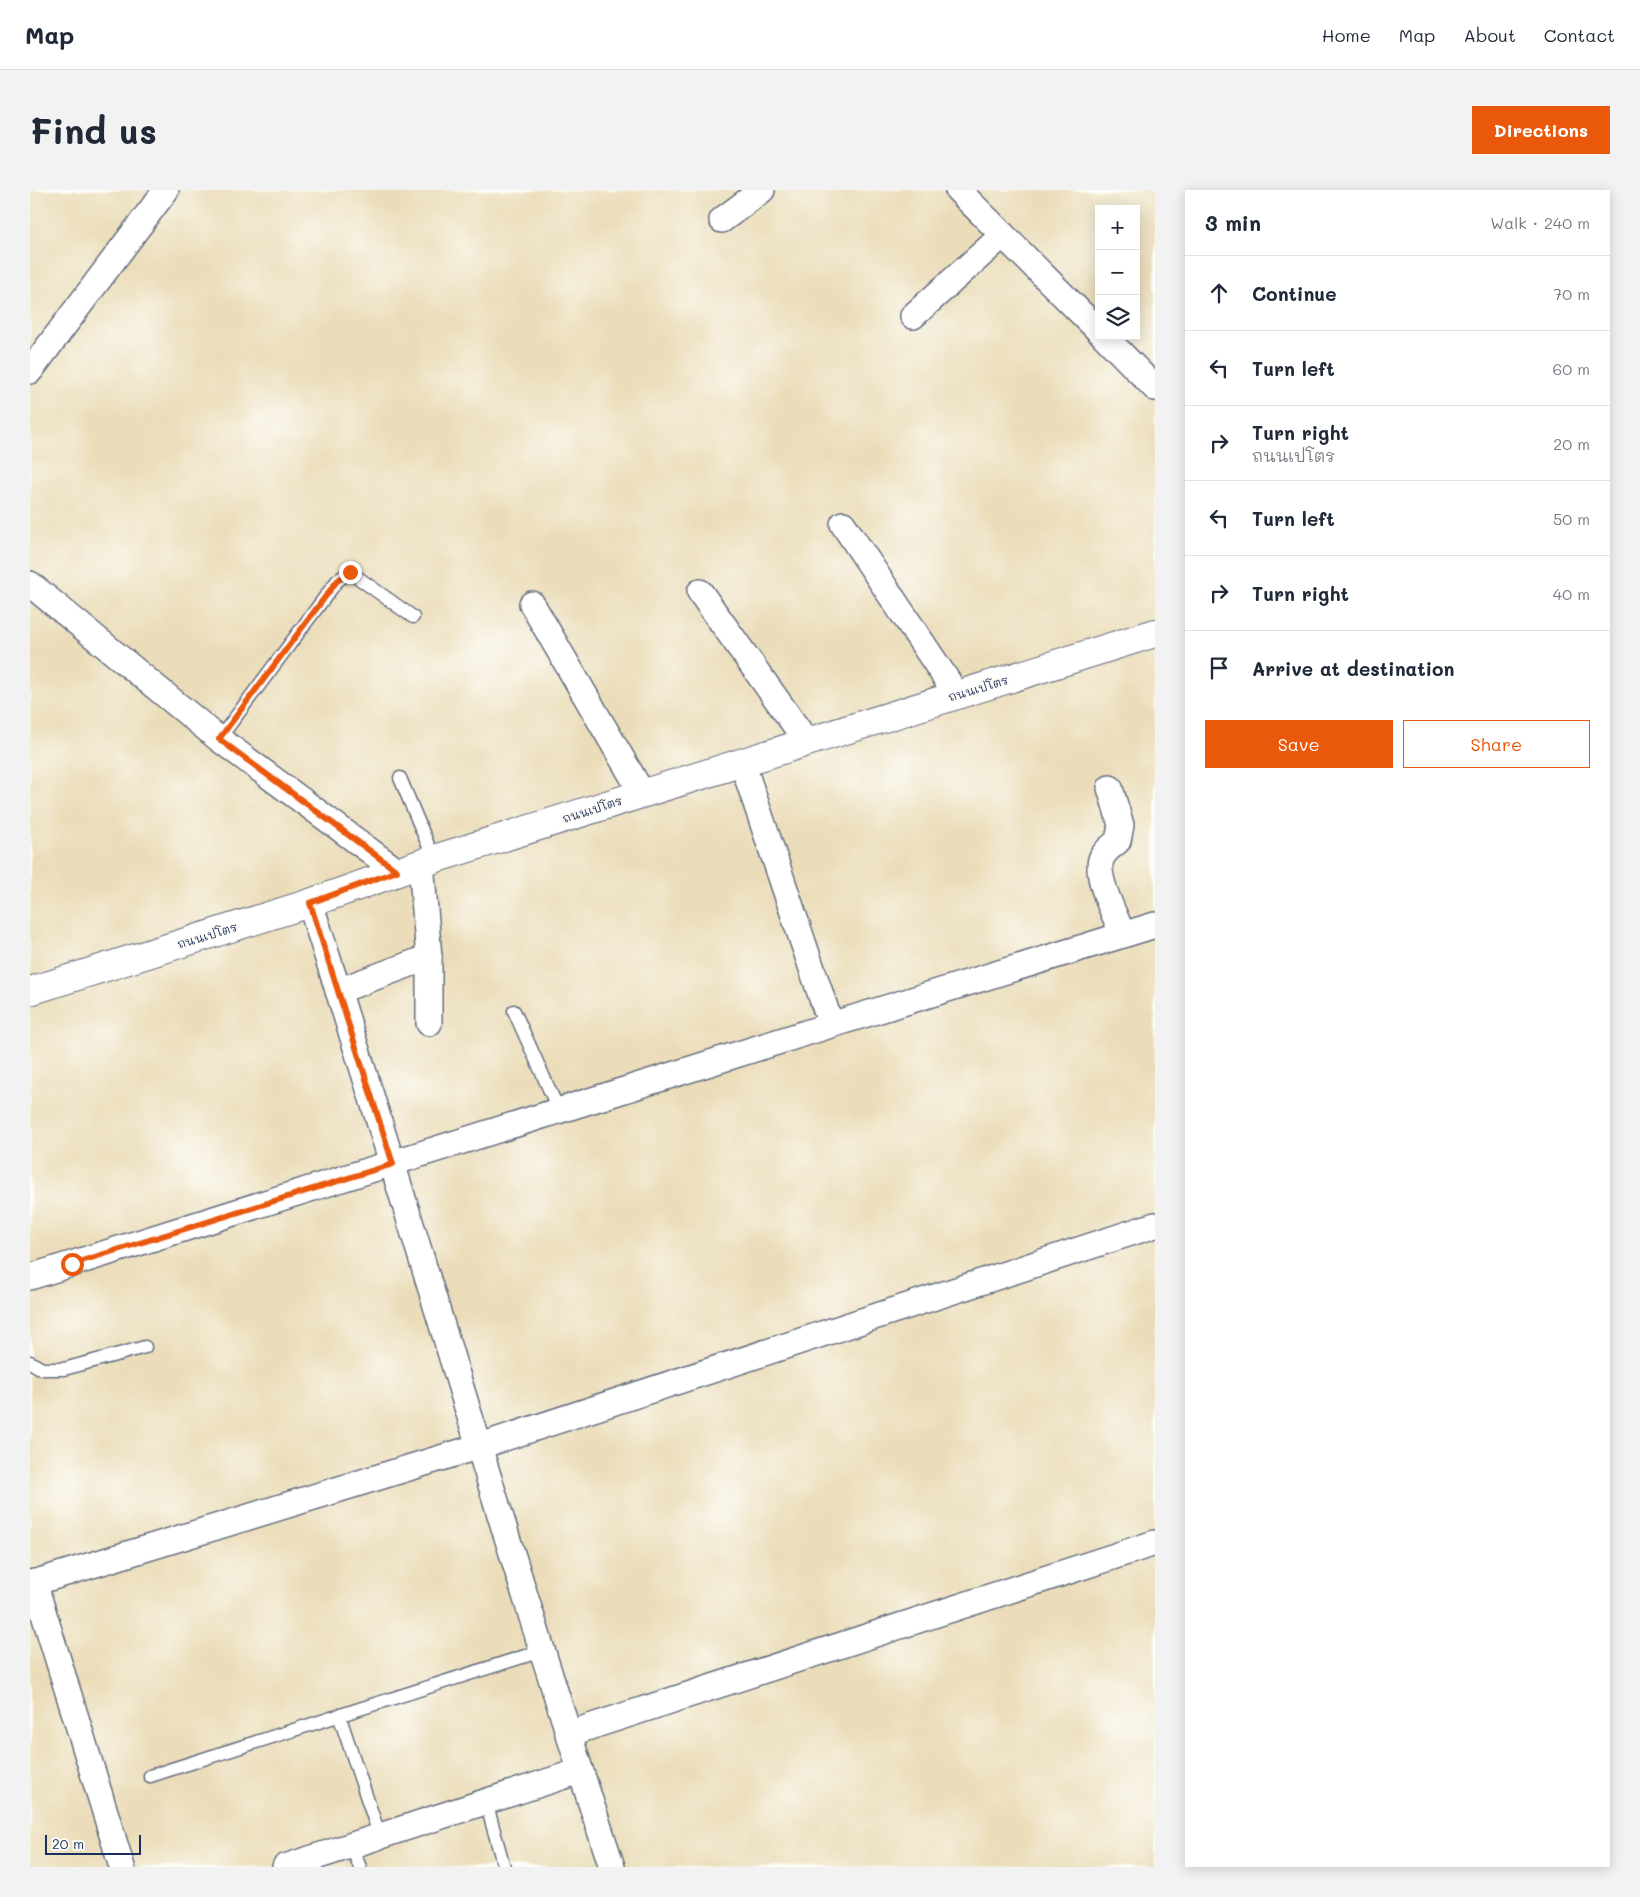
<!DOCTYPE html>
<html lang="en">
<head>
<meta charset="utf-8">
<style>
	:root { --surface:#fff; --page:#f2f2f3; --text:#1f2937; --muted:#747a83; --line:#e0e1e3; --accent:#ea580c }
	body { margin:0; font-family:Mali,"Playpen Sans Thai",sans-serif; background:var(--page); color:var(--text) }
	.controls { position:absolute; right:15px; top:15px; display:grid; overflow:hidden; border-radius:0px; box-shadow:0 2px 12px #0003 }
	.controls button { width:45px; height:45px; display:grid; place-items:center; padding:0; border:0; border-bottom:1px solid var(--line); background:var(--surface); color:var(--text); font:25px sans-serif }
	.scale { position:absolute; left:15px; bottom:12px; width:96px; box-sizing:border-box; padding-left:5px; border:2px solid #1b2f5e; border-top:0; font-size:14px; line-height:18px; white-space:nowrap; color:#1b2f5e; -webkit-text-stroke:4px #fdfcf7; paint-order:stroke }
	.stop { position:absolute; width:15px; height:15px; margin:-11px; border:4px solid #ea580c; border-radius:50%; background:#fff }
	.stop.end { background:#ea580c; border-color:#fff; box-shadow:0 1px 5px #0008 }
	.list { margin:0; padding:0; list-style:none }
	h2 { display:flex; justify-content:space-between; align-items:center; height:65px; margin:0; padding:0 20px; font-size:21px }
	h2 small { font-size:16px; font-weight:400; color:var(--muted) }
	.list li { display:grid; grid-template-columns:32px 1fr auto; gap:15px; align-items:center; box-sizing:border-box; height:75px; padding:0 20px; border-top:1px solid var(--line) }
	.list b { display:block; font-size:19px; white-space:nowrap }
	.list p { margin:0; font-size:16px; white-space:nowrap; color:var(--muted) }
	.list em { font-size:16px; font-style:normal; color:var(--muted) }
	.actions { display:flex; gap:10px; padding:15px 20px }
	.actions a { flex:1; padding:11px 0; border:1px solid var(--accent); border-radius:0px; text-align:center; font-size:18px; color:var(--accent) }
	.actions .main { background:var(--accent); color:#fff }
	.icon { flex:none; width:28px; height:28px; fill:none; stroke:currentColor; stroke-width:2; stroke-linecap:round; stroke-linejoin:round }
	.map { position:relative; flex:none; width:1125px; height:1677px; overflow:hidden; border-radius:0px }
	header { display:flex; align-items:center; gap:30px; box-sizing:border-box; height:70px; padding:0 25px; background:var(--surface); border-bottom:1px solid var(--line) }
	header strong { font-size:24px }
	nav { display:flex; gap:28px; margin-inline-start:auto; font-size:18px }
	.intro { display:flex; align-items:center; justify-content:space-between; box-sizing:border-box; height:120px; padding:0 30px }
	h1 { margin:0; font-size:35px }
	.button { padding:12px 22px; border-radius:0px; background:var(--accent); color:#fff; font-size:18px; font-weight:700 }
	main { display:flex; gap:30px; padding:0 30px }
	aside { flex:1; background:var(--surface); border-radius:0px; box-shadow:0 2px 12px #0003 }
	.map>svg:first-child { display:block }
</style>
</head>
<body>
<header>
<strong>Map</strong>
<nav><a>Home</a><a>Map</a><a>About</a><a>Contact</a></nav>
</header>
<div class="intro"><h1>Find us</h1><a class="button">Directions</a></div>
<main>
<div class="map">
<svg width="1125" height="1677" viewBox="0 0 1125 1677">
	<rect width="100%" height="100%" fill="#fdfcf7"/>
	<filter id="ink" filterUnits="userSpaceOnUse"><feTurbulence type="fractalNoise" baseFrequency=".02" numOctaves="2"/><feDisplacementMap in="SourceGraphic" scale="10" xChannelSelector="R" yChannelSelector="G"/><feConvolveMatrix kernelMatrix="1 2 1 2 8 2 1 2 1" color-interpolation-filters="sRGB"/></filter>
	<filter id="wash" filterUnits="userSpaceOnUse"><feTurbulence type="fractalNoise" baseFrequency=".0096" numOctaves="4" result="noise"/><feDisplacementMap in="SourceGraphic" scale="20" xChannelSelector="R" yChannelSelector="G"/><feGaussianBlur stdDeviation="1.12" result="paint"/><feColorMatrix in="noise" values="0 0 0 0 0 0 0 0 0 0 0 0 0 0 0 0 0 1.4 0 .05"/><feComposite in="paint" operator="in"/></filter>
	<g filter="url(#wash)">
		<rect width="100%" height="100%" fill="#ebddb9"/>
	</g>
	<g filter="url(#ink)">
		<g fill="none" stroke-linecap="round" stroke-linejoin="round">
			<!-- lane casing -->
			<g stroke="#646c7e" stroke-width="15">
				<g id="lane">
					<polyline points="189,549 307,391 320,382 383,427"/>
					<polyline points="370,588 404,669"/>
					<polyline points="484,821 529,921"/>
					<polyline points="0,1172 12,1179 34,1179 115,1157"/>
					<polyline points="309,1525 350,1647"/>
					<polyline points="120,1586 511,1461"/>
					<polyline points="456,1612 474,1677"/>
					<polyline points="321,1656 330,1677"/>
				</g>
			</g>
			<!-- street casing -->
			<g stroke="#646c7e" stroke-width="28">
				<g id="street">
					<polyline points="928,0 1069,141"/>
					<polyline points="692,30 732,0"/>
					<polyline points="883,126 973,45"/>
					<polyline points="1074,146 1125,198"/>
					<polyline points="0,181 136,0"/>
					<polyline points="813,334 927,505"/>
					<polyline points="0,394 189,549 367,681"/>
					<polyline points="670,402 777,552"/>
					<polyline points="502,414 612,603"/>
					<polyline points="712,572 801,835"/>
					<path d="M 1080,598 L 1091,635 L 1088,651 C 1082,656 1076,660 1072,667 C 1063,685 1086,727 1093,745"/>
					<polyline points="391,673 399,767 399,833"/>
					<path d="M 280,713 C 384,1033 476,1357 582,1677"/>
					<polyline points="308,801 399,767"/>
					<polyline points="0,1087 801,835 1125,735"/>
					<polyline points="4,1392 92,1677"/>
					<polyline points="0,1394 450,1256 1125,1035"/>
					<polyline points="538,1544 1125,1353"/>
					<polyline points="255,1677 550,1581"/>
				</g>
			</g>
			<!-- secondary casing -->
			<g stroke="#646c7e" stroke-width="30">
				<polyline id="secondary" points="0,801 280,713 404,669 1125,443"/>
			</g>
			<!-- lane -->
			<use href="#lane" stroke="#fff" stroke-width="12"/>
			<!-- street -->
			<use href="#street" stroke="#fff" stroke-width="25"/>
			<!-- secondary -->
			<use href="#secondary" stroke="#fff" stroke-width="28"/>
		</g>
	</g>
	<g fill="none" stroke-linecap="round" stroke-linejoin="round" filter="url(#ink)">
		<!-- route -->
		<polyline stroke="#ea580c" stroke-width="6" points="42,1074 363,974 280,713 367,681 189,549 307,391 320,382"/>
	</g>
	<g text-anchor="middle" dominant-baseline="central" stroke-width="4" stroke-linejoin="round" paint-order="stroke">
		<!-- street labels -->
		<g font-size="12" fill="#1b2f5e" stroke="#fdfcf7">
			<text transform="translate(948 498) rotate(-17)">ถนนเปโตร</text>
			<text transform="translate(562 619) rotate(-18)">ถนนเปโตร</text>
			<text transform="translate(177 745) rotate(-17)">ถนนเปโตร</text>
		</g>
	</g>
</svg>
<div class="controls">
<button>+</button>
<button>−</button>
<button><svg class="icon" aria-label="layers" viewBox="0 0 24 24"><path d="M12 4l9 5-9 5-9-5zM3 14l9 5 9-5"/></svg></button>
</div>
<div class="scale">20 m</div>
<div class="stop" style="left:42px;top:1074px"></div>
<div class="stop end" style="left:320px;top:382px"></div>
</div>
<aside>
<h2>3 min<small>Walk · 240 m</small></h2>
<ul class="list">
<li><svg class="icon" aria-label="ahead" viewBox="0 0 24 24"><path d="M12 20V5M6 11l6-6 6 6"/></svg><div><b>Continue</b></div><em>70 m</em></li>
<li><svg class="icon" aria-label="left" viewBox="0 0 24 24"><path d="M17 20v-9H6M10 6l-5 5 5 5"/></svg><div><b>Turn left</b></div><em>60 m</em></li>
<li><svg class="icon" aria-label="right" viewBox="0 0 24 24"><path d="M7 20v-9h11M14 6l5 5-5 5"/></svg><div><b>Turn right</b><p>ถนนเปโตร</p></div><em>20 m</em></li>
<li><svg class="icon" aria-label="left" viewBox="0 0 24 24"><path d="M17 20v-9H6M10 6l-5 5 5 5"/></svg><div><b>Turn left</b></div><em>50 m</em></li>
<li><svg class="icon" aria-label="right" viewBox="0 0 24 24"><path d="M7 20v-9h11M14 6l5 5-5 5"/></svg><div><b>Turn right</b></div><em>40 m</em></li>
<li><svg class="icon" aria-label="arrive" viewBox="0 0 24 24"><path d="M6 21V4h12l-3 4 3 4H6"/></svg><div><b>Arrive at destination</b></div></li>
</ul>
<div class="actions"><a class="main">Save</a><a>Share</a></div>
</aside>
</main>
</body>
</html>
